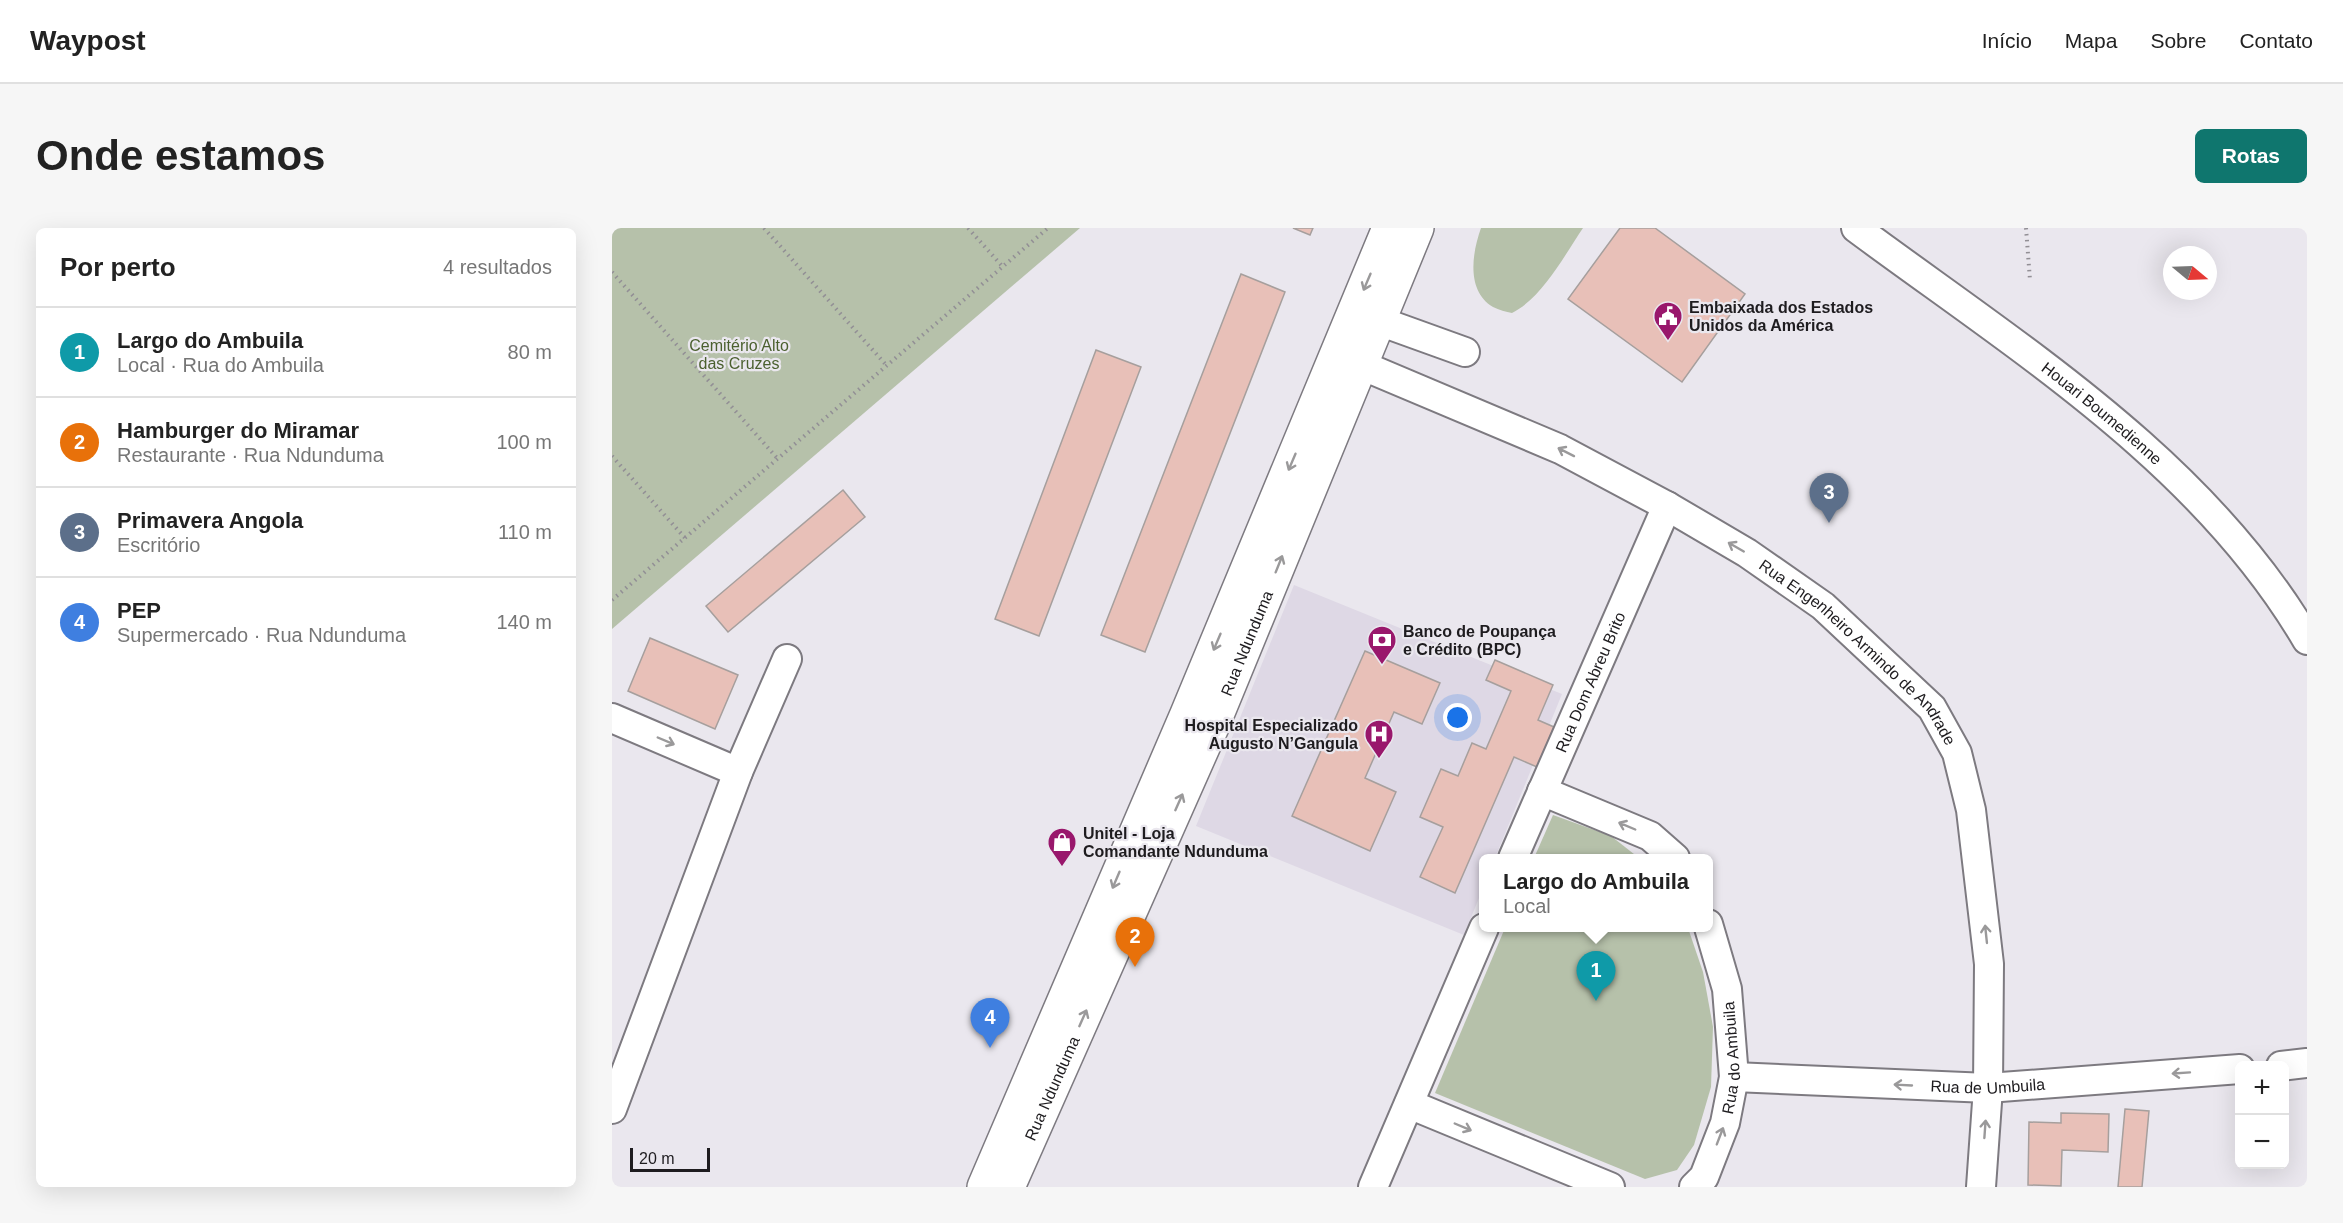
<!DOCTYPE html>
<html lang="pt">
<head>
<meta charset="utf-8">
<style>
	:root { --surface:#fff; --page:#f6f6f6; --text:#222; --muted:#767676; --line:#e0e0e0; --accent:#0f766e }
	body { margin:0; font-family:Arial,sans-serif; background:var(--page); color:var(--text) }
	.controls { position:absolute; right:18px; bottom:18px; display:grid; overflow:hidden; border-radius:9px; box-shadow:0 6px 24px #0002 }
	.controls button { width:54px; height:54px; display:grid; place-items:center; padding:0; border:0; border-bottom:2px solid var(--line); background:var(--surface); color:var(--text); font:30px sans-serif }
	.compass { position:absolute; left:1551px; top:18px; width:54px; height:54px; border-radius:50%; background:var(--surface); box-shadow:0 6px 24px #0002; rotate:109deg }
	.scale { position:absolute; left:18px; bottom:15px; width:80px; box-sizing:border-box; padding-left:6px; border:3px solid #1e1c1f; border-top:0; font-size:16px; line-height:21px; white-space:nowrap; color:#1e1c1f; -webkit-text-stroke:4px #eae7ee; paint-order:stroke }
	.you { position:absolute; left:846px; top:490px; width:21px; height:21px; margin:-15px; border:4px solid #fff; border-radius:50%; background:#1a73e8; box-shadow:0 0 0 9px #1a73e833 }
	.badge { display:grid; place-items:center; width:39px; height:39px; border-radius:50%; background:var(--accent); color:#fff; font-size:20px; font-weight:700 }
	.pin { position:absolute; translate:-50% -50px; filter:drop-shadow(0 2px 3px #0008) }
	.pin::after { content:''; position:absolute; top:32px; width:21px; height:18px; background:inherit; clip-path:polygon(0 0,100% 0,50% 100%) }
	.popup { position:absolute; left:867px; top:626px; width:234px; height:78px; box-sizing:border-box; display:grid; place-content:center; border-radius:9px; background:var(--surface); filter:drop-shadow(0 2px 4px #0005); font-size:20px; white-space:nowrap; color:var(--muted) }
	.popup b { font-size:22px; color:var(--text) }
	.popup::after { content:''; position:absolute; left:50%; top:100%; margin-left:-12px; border:12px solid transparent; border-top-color:var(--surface) }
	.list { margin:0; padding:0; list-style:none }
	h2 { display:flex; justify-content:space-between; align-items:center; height:78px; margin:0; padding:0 24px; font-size:26px }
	h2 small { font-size:20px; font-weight:400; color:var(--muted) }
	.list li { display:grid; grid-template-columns:39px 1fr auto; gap:18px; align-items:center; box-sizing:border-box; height:90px; padding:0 24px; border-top:2px solid var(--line) }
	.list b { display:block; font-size:22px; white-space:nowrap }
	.list p { margin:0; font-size:20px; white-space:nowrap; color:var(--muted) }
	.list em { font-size:20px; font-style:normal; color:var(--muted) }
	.map { position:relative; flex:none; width:1695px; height:959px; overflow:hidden; border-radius:9px }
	header { display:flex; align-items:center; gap:36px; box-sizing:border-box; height:84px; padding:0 30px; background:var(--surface); border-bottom:2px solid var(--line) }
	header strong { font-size:28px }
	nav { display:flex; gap:33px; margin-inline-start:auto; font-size:21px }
	.intro { display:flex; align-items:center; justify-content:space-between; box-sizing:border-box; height:144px; padding:0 36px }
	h1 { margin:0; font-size:42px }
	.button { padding:15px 27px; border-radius:9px; background:var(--accent); color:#fff; font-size:21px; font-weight:700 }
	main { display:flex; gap:36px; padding:0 36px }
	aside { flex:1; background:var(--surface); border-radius:9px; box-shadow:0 6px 24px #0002 }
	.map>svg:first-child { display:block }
</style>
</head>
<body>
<header>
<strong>Waypost</strong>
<nav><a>Início</a><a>Mapa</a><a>Sobre</a><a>Contato</a></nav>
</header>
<div class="intro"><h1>Onde estamos</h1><a class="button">Rotas</a></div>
<main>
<aside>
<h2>Por perto<small>4 resultados</small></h2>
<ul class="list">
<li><span class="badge" style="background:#0f9aa8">1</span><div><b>Largo do Ambuila</b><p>Local · Rua do Ambuila</p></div><em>80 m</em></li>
<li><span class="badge" style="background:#e8710a">2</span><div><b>Hamburger do Miramar</b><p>Restaurante · Rua Ndunduma</p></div><em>100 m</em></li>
<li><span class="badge" style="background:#5c6f8a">3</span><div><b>Primavera Angola</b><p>Escritório</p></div><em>110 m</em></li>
<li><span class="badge" style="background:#3f7fe0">4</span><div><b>PEP</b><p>Supermercado · Rua Ndunduma</p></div><em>140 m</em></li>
</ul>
</aside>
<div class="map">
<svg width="1695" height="959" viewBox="0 0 1695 959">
	<rect width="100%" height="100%" fill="#eae7ee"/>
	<!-- built -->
	<polygon fill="#ded8e5" points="682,357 950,466 883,630 872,630 871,660 852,707 584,598"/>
	<!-- green -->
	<g fill="#b6c1aa">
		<polygon points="0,0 468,0 0,401"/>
		<path d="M 869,0 L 971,0 C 952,28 930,70 900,85 C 894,84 887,82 881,79 C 854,63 860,25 869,0 Z"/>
		<polygon points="941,587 999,608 1027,630 922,630"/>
		<polygon points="893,700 1076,700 1091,744 1101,799 1099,859 1082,917 1065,942 1033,951 823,865"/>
	</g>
	<!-- building -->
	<g fill="#e8c0b8" stroke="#a69f9d" stroke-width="1.5">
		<polygon points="681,0 701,0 698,7"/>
		<polygon points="1008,0 1043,0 1133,66 1070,154 956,71"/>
		<polygon points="629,46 673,64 533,424 489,407"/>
		<polygon points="484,122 529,139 427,408 383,391"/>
		<polygon points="231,262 253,289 116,404 94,378"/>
		<polygon points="38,410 126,447 103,501 16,463"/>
		<polygon points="753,423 828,455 810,496 782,484 753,550 784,564 758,623 680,588"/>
		<polygon points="883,432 941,457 926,492 942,499 925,539 902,529 843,665 808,649 831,599 808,589 829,541 846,548 860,515 874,521 899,463 874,452"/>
		<polygon points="1513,881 1537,883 1530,959 1506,959"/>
		<polygon points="1449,885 1497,886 1496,924 1450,922 1449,958 1416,957 1417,894 1449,895"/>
	</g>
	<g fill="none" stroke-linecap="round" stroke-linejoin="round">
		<!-- minor casing -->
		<g stroke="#7d7a80" stroke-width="32">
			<g id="minor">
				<path id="s1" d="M 1244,0 C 1406,120 1591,234 1695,412"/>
				<polyline points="767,93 853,124"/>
				<path id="s2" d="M 749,137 L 948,221 L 1055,278 L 1135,325 L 1211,378 L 1320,480 L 1345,525 L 1359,582 L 1377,736 L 1376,860 L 1369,959"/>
				<polyline points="0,490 126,544"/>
				<polyline points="930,563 1038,608 1063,630"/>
				<path id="s3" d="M 901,630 L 1055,278"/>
				<polyline points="1669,838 1695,835"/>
				<path id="s4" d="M 1122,849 L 1376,860 L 1628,841"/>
				<polyline points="797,876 998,959"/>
				<polyline points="0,881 126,544 175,431"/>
				<polyline points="761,959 872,700"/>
				<path id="s5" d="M 1082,959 L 1092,949 L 1113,895 L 1122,849 L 1115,761 L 1096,696"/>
			</g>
		</g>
		<!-- major casing -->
		<g stroke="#7d7a80" stroke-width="36">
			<g id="major">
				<polyline points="372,959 575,486 777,0"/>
				<path id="s6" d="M 396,959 L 600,499 L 805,0"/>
			</g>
		</g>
		<!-- path -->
		<g stroke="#928f95" stroke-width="4" stroke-dasharray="1.5 4.5" stroke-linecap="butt">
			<polyline points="152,0 275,138"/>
			<polyline points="356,0 391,39"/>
			<polyline points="1414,0 1418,52"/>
			<polyline points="0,44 166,231"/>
			<polyline points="0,228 73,310"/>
			<polyline points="0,372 436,0"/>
		</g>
		<!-- minor -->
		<use href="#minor" stroke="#fff" stroke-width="28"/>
		<!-- major -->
		<use href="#major" stroke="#fff" stroke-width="33"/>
	</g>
	<!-- one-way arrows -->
	<defs><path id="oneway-shaft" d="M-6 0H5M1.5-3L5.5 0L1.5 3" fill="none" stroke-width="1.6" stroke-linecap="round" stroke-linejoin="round" transform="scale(1.5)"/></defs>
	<g stroke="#9a999a">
		<use href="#oneway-shaft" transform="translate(755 54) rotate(113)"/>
		<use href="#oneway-shaft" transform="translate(954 224) rotate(-153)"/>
		<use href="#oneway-shaft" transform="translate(680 234) rotate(113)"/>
		<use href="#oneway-shaft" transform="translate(1124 319) rotate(-150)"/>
		<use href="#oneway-shaft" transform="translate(667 336) rotate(-68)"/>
		<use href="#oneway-shaft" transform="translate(605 414) rotate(113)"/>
		<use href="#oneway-shaft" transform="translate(54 513) rotate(23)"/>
		<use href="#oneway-shaft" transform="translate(567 574) rotate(-66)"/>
		<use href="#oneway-shaft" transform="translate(1015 598) rotate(-157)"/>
		<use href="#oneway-shaft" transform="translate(504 652) rotate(113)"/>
		<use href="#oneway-shaft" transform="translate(1374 706) rotate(-96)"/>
		<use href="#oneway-shaft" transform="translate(471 790) rotate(-66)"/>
		<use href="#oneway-shaft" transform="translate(1569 845) rotate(176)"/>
		<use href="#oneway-shaft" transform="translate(1291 857) rotate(-177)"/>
		<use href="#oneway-shaft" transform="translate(851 899) rotate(23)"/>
		<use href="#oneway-shaft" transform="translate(1373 901) rotate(-86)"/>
		<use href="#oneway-shaft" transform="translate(1108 908) rotate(-69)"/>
	</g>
	<!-- icons -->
	<defs>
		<g id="civic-pin" transform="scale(1.5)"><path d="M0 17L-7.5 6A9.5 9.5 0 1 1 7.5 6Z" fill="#99176c" stroke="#eae7ee"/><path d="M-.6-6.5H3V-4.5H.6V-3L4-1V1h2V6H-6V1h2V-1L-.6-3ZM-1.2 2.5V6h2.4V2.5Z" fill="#fff"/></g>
		<g id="bank-pin" transform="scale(1.5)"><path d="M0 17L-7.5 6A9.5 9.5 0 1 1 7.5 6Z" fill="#99176c" stroke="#eae7ee"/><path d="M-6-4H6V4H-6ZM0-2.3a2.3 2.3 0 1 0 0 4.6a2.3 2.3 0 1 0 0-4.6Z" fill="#fff"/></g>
		<g id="hospital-pin" transform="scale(1.5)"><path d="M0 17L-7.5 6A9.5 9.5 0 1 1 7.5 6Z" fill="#99176c" stroke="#eae7ee"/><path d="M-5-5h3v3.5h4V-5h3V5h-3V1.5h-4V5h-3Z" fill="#fff"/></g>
		<g id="shop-pin" transform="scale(1.5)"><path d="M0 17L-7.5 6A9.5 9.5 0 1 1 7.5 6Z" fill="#99176c" stroke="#eae7ee"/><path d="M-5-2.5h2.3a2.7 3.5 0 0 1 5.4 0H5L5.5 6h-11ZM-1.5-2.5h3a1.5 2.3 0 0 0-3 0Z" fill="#fff"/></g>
	</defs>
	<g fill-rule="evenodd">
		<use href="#civic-pin" x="1056" y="88"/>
		<use href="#bank-pin" x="770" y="412"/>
		<use href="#hospital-pin" x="767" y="506"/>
		<use href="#shop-pin" x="450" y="614"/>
	</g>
	<g text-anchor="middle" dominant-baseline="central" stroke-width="4.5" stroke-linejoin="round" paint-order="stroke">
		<!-- poi labels -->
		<g font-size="16" font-weight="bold" fill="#1e1c1f" stroke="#eae7ee" text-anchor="start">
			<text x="1077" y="79">Embaixada dos Estados<tspan x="1077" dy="18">Unidos da América</tspan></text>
			<text x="791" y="403">Banco de Poupança<tspan x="791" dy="18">e Crédito (BPC)</tspan></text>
			<text x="746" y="497" text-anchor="end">Hospital Especializado<tspan x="746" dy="18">Augusto N’Gangula</tspan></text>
			<text x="471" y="605">Unitel - Loja<tspan x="471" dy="18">Comandante Ndunduma</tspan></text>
		</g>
		<!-- park labels -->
		<g font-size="16" fill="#4b602f" stroke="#eae7ee">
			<text x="127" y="117">Cemitério Alto<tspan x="127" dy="18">das Cruzes</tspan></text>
		</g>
		<!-- street labels -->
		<g font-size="16" fill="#1e1c1f" stroke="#eae7ee">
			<text stroke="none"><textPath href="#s1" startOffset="308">Houari Boumedienne</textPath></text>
			<text stroke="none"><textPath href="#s6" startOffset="594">Rua Ndunduma</textPath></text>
			<text stroke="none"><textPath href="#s2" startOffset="580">Rua Engenheiro Armindo de Andrade</textPath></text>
			<text stroke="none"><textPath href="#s3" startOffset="192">Rua Dom Abreu Brito</textPath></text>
			<text stroke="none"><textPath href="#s5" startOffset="138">Rua do Ambuila</textPath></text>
			<text stroke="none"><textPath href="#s4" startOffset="254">Rua de Umbuila</textPath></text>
			<text stroke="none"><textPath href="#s6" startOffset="108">Rua Ndunduma</textPath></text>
		</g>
	</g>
</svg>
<div class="controls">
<button>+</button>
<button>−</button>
</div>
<svg class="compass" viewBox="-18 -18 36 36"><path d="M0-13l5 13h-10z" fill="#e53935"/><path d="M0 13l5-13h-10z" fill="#767676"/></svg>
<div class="scale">20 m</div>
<div class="you"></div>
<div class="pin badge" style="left:984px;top:773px;background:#0f9aa8">1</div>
<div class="popup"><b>Largo do Ambuila</b>Local</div>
<div class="pin badge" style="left:523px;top:739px;background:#e8710a">2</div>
<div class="pin badge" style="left:1217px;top:295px;background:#5c6f8a">3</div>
<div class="pin badge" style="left:378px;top:820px;background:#3f7fe0">4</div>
</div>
</main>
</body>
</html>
